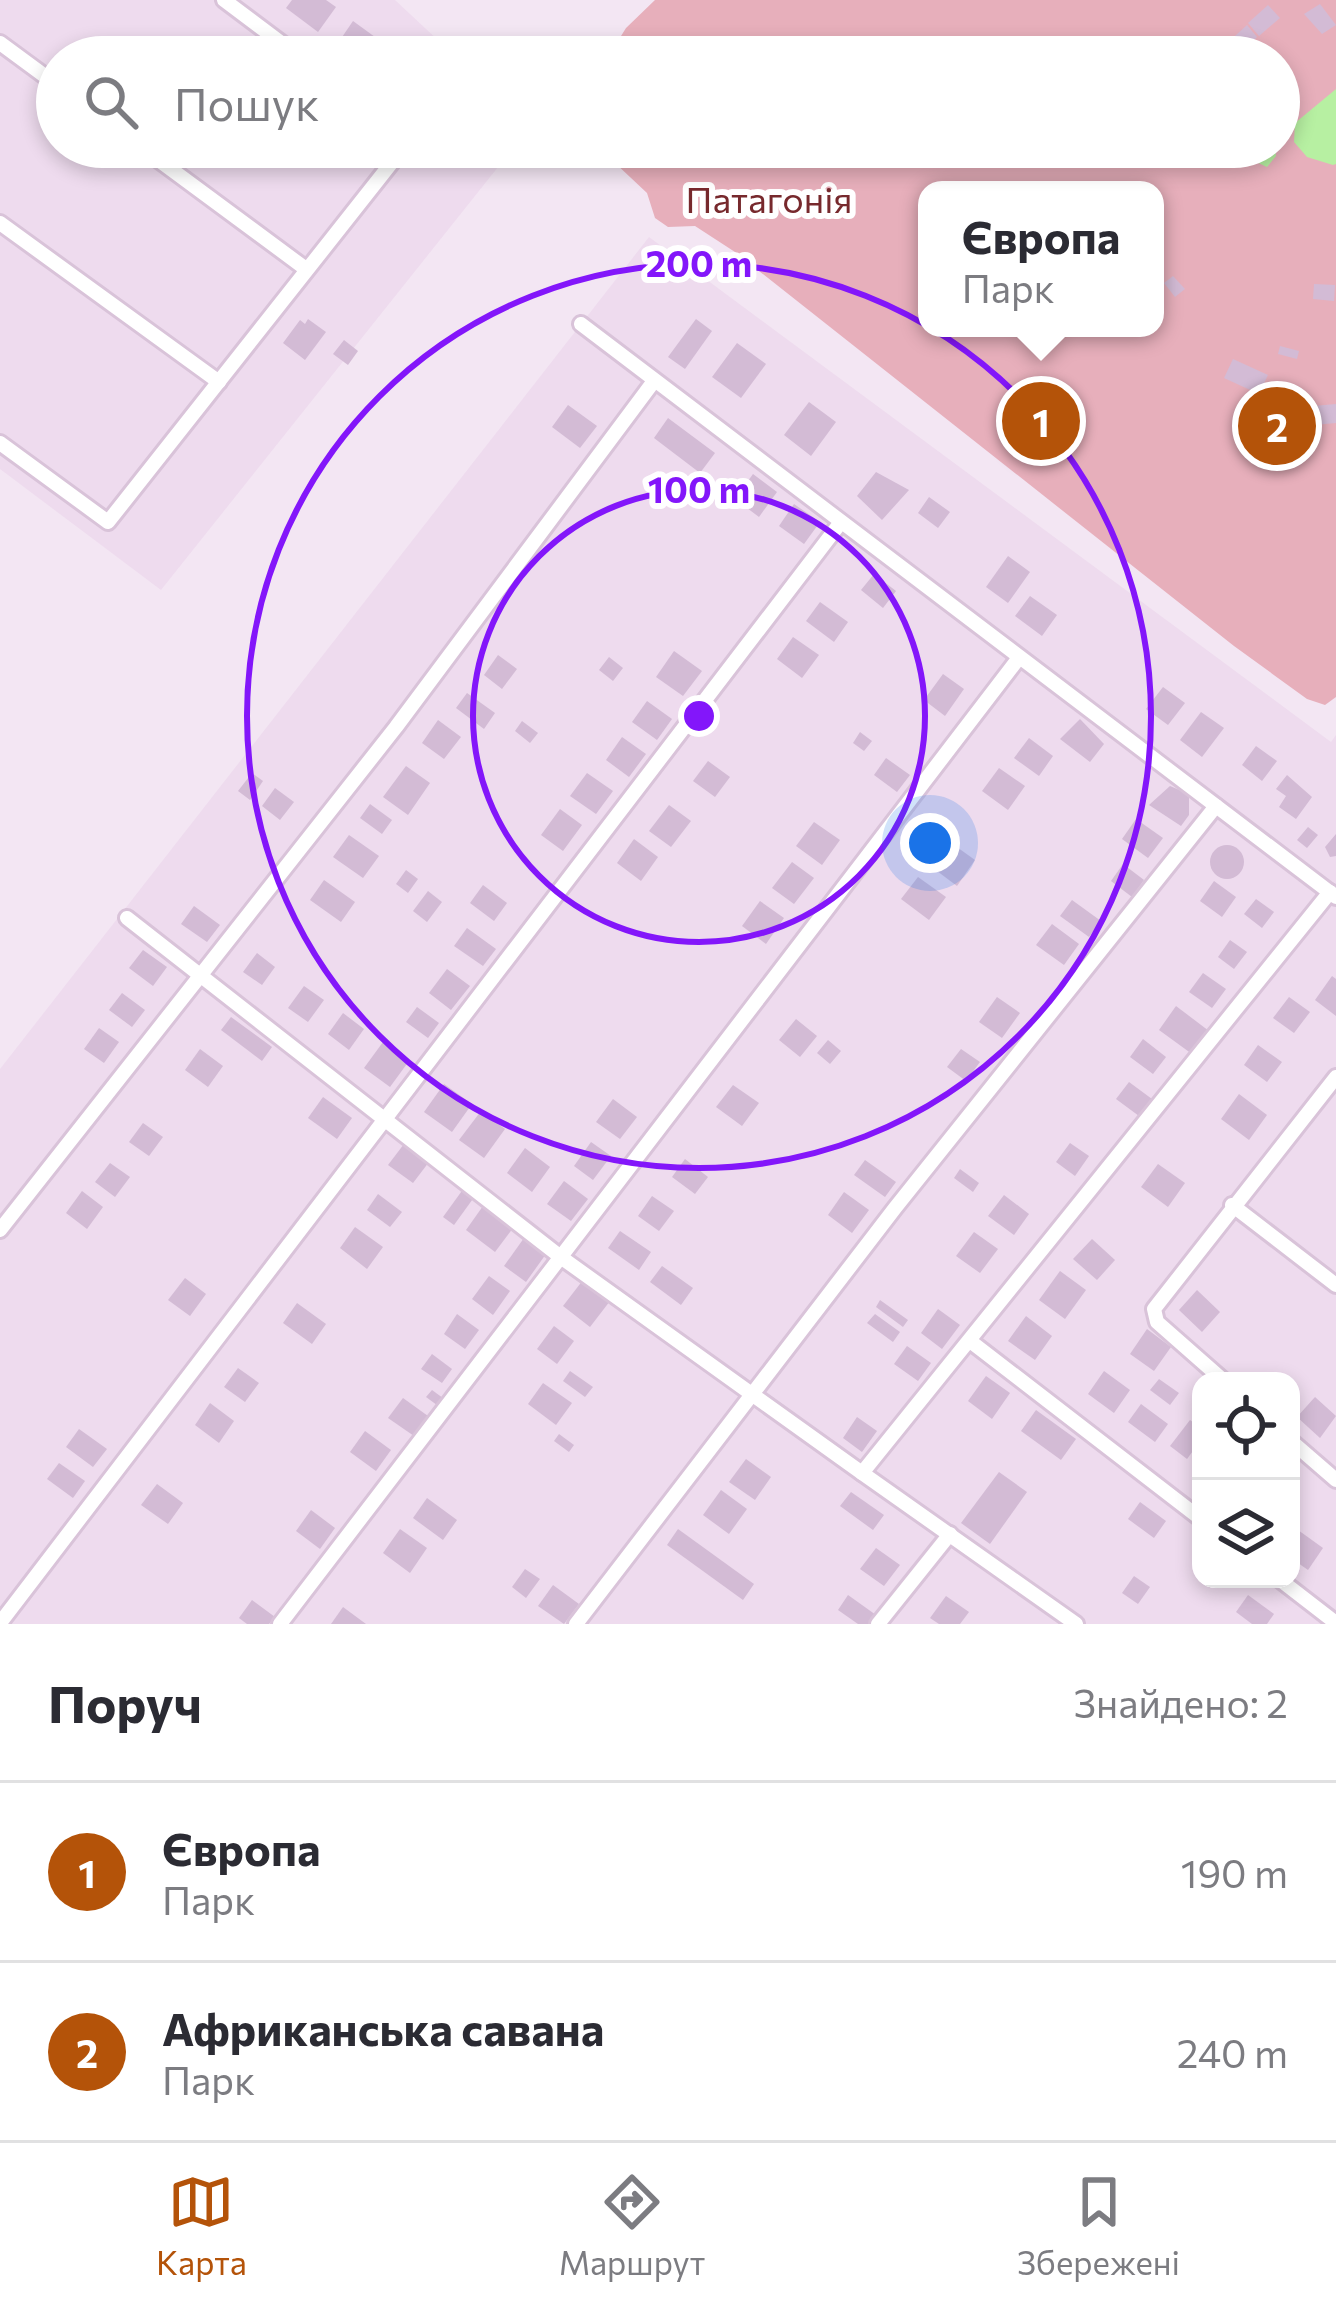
<!DOCTYPE html>
<html lang="uk">
<head>
<meta charset="utf-8">
<style>
	:root { --surface:#fff; --page:#f7f7f7; --text:#2b2b33; --muted:#7c7c81; --line:#e1e1e2; --accent:#b45309 }
	body { margin:0; font-family:Commissioner,sans-serif; background:var(--page); color:var(--text) }
	.controls { position:absolute; right:36px; bottom:36px; display:grid; overflow:hidden; border-radius:24px; box-shadow:0 6px 18px #0003 }
	.controls button { width:108px; height:108px; display:grid; place-items:center; padding:0; border:0; border-bottom:3px solid var(--line); background:var(--surface); color:var(--text); font:60px sans-serif }
	.you { position:absolute; left:930px; top:843px; width:42px; height:42px; margin:-30px; border:9px solid #fff; border-radius:50%; background:#1a73e8; box-shadow:0 0 0 18px #1a73e833 }
	.badge { display:grid; place-items:center; width:78px; height:78px; border-radius:50%; background:var(--accent); color:#fff; font-size:39px; font-weight:700 }
	.pin { position:absolute; translate:-50% -50%; border:6px solid #fff; box-shadow:0 3px 12px #0006 }
	.popup { position:absolute; left:918px; top:181px; width:246px; height:156px; box-sizing:border-box; display:grid; place-content:center; border-radius:24px; background:var(--surface); filter:drop-shadow(0 3px 9px #0005); font-size:39px; white-space:nowrap; color:var(--muted) }
	.popup b { font-size:45px; color:var(--text) }
	.popup::after { content:''; position:absolute; left:50%; top:100%; margin-left:-24px; border:24px solid transparent; border-top-color:var(--surface) }
	.list { margin:0; padding:0; list-style:none }
	h2 { display:flex; justify-content:space-between; align-items:center; height:156px; margin:0; padding:0 48px; font-size:51px }
	h2 small { font-size:39px; font-weight:400; color:var(--muted) }
	.list li { display:grid; grid-template-columns:78px 1fr auto; gap:36px; align-items:center; box-sizing:border-box; height:180px; padding:0 48px; border-top:3px solid var(--line) }
	.list b { display:block; font-size:45px; white-space:nowrap }
	.list p { margin:0; font-size:39px; white-space:nowrap; color:var(--muted) }
	.list em { font-size:39px; font-style:normal; color:var(--muted) }
	.icon { flex:none; width:66px; height:66px; fill:none; stroke:currentColor; stroke-width:2; stroke-linecap:round; stroke-linejoin:round }
	.map { position:relative; flex:none; width:1336px; height:1624px; overflow:hidden }
	.search { position:absolute; background:var(--surface); box-shadow:0 6px 18px #0003; left:36px; right:36px; top:36px; height:132px; display:flex; align-items:center; gap:30px; box-sizing:border-box; padding:0 42px; border-radius:66px; color:var(--muted); font-size:45px }
	.sheet { height:516px; background:var(--surface) }
	nav { display:flex; justify-content:space-around; align-items:center; box-sizing:border-box; height:168px; border-top:3px solid var(--line); background:var(--surface); font-size:33px; color:var(--muted) }
	nav a { display:grid; justify-items:center; gap:6px }
	nav .on { color:var(--accent) }
	.map>svg:first-child { display:block }
</style>
</head>
<body>
<div class="map">
<svg width="1336" height="1624" viewBox="0 0 1336 1624">
	<rect width="100%" height="100%" fill="#f3e6f3"/>
	<!-- residential -->
	<g fill="#eedbee" fill-rule="evenodd">
		<polygon points="0,0 395,0 456,57 57,57 57,147 514,147 161,590 0,469"/>
		<path d="M 649,237 L 1331,742 L 1336,735 L 1336,1624 L 0,1624 L 0,1069 ZM 1201,1381 L 1291,1381 L 1291,1579 L 1201,1579 Z"/>
	</g>
	<!-- green -->
	<path fill="#e7afbb" fill-rule="evenodd" d="M 655,0 L 1336,0 L 1336,697 L 1325,705 L 1307,699 L 1234,646 L 735,252 L 695,226 L 668,227 L 655,218 L 647,193 L 614,162 L 596,153 L 563,155 L 550,147 L 1279,147 L 1279,57 L 608,57 L 626,28 ZM 927,190 L 1155,190 L 1155,328 L 927,328 Z"/>
	<!-- water -->
	<g fill="#b7f0a2">
		<polygon points="1336,89 1336,164 1333,165 1307,157 1294,142 1295,123"/>
		<polygon points="1224,147 1275,147 1276,156 1267,167"/>
	</g>
	<g fill="none" stroke-linecap="round" stroke-linejoin="round">
		<!-- stream -->
		<g stroke="#b7f0a2" stroke-width="4.5">
			<polyline points="855,57 893,44 924,57"/>
			<polyline points="947,57 982,57"/>
		</g>
	</g>
	<!-- building -->
	<g fill="#d3bbd5">
		<polygon points="292,0 326,0 336,7 318,32 286,8"/>
		<polygon points="1320,4 1336,25 1322,34 1304,14"/>
		<polygon points="1268,5 1280,18 1259,36 1248,23"/>
		<polygon points="353,21 386,45 377,57 351,57 336,46"/>
		<polygon points="1247,25 1257,37 1245,49 1252,57 1235,57 1225,45"/>
		<polygon points="1173,276 1185,289 1175,297 1164,283"/>
		<polygon points="1314,284 1335,285 1334,301 1313,299"/>
		<polygon points="308,319 326,332 305,360 283,343 300,320 305,324"/>
		<polygon points="696,319 712,331 685,369 668,357"/>
		<polygon points="344,340 358,351 348,365 333,354"/>
		<polygon points="737,343 766,364 741,398 712,377"/>
		<polygon points="1280,346 1299,351 1297,359 1278,354"/>
		<polygon points="1233,359 1268,375 1259,394 1224,378"/>
		<polygon points="809,402 836,422 811,456 784,435"/>
		<polygon points="1336,404 1336,423 1303,426 1302,407"/>
		<polygon points="568,405 597,426 580,448 552,427"/>
		<polygon points="668,418 715,453 700,473 654,438"/>
		<polygon points="876,472 909,490 882,520 857,496"/>
		<polygon points="753,474 777,492 759,517 735,499"/>
		<polygon points="929,497 950,512 938,528 918,513"/>
		<polygon points="794,504 820,522 804,544 779,526"/>
		<polygon points="1008,556 1030,572 1008,603 986,587"/>
		<polygon points="874,574 896,591 883,608 861,590"/>
		<polygon points="1030,596 1057,615 1042,636 1015,616"/>
		<polygon points="820,602 848,622 834,642 806,621"/>
		<polygon points="793,637 819,655 802,678 777,659"/>
		<polygon points="674,651 702,671 683,696 656,677"/>
		<polygon points="498,655 517,669 502,689 484,675"/>
		<polygon points="609,657 623,668 613,681 599,670"/>
		<polygon points="943,674 964,689 945,716 924,700"/>
		<polygon points="1163,687 1185,703 1168,725 1146,709"/>
		<polygon points="467,693 495,713 484,729 456,708"/>
		<polygon points="647,701 672,719 657,740 632,722"/>
		<polygon points="1201,712 1224,728 1202,757 1180,740"/>
		<polygon points="1080,719 1104,744 1090,762 1060,739"/>
		<polygon points="438,720 461,737 444,759 422,743"/>
		<polygon points="522,721 538,733 530,743 515,731"/>
		<polygon points="860,732 872,741 864,751 853,743"/>
		<polygon points="622,737 646,754 629,777 606,760"/>
		<polygon points="1029,738 1053,756 1039,776 1014,758"/>
		<polygon points="1256,746 1277,761 1262,781 1242,765"/>
		<polygon points="886,758 910,775 897,792 874,775"/>
		<polygon points="708,761 730,777 715,797 693,781"/>
		<polygon points="406,766 430,783 408,815 383,797"/>
		<polygon points="999,768 1025,786 1008,810 982,791"/>
		<polygon points="252,773 263,781 250,800 238,791"/>
		<polygon points="587,773 613,791 596,814 570,796"/>
		<polygon points="1287,775 1312,797 1296,819 1279,807 1286,796 1276,789"/>
		<polygon points="1170,786 1189,794 1189,815 1181,826 1149,805"/>
		<polygon points="275,788 294,802 280,820 262,806"/>
		<polygon points="370,804 392,820 382,834 360,818"/>
		<polygon points="669,805 691,821 671,847 649,831"/>
		<polygon points="560,809 582,825 563,851 541,835"/>
		<polygon points="1136,819 1163,838 1148,858 1122,839"/>
		<polygon points="814,822 840,840 822,865 796,846"/>
		<polygon points="1308,827 1318,835 1307,848 1297,840"/>
		<polygon points="1336,834 1336,856 1330,857 1325,847"/>
		<polygon points="349,835 379,856 363,878 333,857"/>
		<polygon points="634,839 658,857 641,881 617,863"/>
		<polygon points="947,840 975,860 957,886 929,865"/>
		<circle cx="1227" cy="862" r="17"/>
		<polygon points="792,862 814,878 794,904 772,888"/>
		<polygon points="1123,864 1144,880 1132,897 1111,881"/>
		<polygon points="406,870 418,879 408,893 396,884"/>
		<polygon points="918,877 946,897 929,920 901,899"/>
		<polygon points="324,880 355,902 341,922 310,900"/>
		<polygon points="1214,881 1236,897 1222,917 1200,901"/>
		<polygon points="483,885 507,903 494,921 470,903"/>
		<polygon points="428,891 442,902 427,922 413,911"/>
		<polygon points="1256,899 1274,912 1262,928 1244,914"/>
		<polygon points="1072,900 1101,921 1089,937 1060,916"/>
		<polygon points="760,901 784,918 766,944 742,926"/>
		<polygon points="194,906 220,925 207,942 181,924"/>
		<polygon points="1052,924 1079,944 1064,965 1036,945"/>
		<polygon points="467,928 496,949 483,966 454,946"/>
		<polygon points="1230,940 1247,952 1234,969 1218,957"/>
		<polygon points="143,950 167,967 153,986 129,968"/>
		<polygon points="257,953 275,967 262,985 243,972"/>
		<polygon points="447,969 470,986 451,1010 429,993"/>
		<polygon points="1203,973 1226,989 1212,1008 1189,992"/>
		<polygon points="1332,976 1336,979 1336,1016 1315,1000"/>
		<polygon points="304,986 324,1000 308,1022 288,1008"/>
		<polygon points="122,993 145,1010 132,1027 109,1010"/>
		<polygon points="997,997 1020,1013 1002,1038 979,1022"/>
		<polygon points="1289,997 1310,1012 1294,1033 1273,1018"/>
		<polygon points="1176,1006 1209,1031 1192,1054 1159,1030"/>
		<polygon points="417,1007 439,1023 428,1038 406,1022"/>
		<polygon points="343,1013 364,1029 349,1050 328,1034"/>
		<polygon points="231,1017 272,1047 262,1061 221,1030"/>
		<polygon points="796,1019 817,1036 800,1057 779,1040"/>
		<polygon points="99,1028 119,1042 104,1063 84,1049"/>
		<polygon points="1143,1039 1166,1057 1153,1074 1130,1057"/>
		<polygon points="828,1040 841,1051 830,1064 817,1053"/>
		<polygon points="383,1042 409,1061 390,1087 364,1068"/>
		<polygon points="1258,1045 1282,1062 1267,1082 1244,1065"/>
		<polygon points="200,1049 223,1066 208,1087 185,1070"/>
		<polygon points="961,1049 980,1062 966,1081 947,1067"/>
		<polygon points="1129,1082 1152,1099 1139,1116 1116,1099"/>
		<polygon points="444,1084 472,1104 452,1132 424,1112"/>
		<polygon points="733,1085 759,1103 742,1126 716,1107"/>
		<polygon points="1239,1094 1267,1115 1249,1140 1221,1119"/>
		<polygon points="323,1097 352,1118 337,1139 308,1118"/>
		<polygon points="613,1099 637,1117 620,1139 596,1122"/>
		<polygon points="481,1111 505,1129 484,1158 459,1140"/>
		<polygon points="143,1123 163,1137 149,1156 129,1142"/>
		<polygon points="591,1142 611,1156 593,1180 574,1166"/>
		<polygon points="1070,1143 1089,1156 1075,1176 1056,1162"/>
		<polygon points="404,1144 429,1162 413,1183 388,1165"/>
		<polygon points="525,1148 550,1167 532,1192 507,1173"/>
		<polygon points="685,1159 708,1177 695,1194 672,1177"/>
		<polygon points="865,1160 896,1182 885,1197 854,1175"/>
		<polygon points="110,1163 130,1177 115,1197 95,1182"/>
		<polygon points="1158,1164 1185,1183 1168,1207 1141,1187"/>
		<polygon points="960,1169 979,1183 973,1192 954,1178"/>
		<polygon points="564,1181 588,1199 571,1221 547,1204"/>
		<polygon points="464,1188 475,1196 454,1225 443,1217"/>
		<polygon points="82,1191 103,1207 87,1229 66,1213"/>
		<polygon points="844,1192 869,1210 852,1233 828,1215"/>
		<polygon points="378,1194 402,1212 390,1227 367,1210"/>
		<polygon points="1004,1195 1029,1214 1014,1235 988,1216"/>
		<polygon points="652,1196 674,1211 659,1231 638,1216"/>
		<polygon points="483,1206 513,1228 495,1252 466,1230"/>
		<polygon points="355,1227 383,1247 367,1269 340,1248"/>
		<polygon points="620,1231 651,1252 639,1270 608,1248"/>
		<polygon points="974,1232 998,1249 980,1273 956,1256"/>
		<polygon points="524,1238 546,1254 526,1282 504,1266"/>
		<polygon points="1092,1239 1115,1260 1097,1280 1073,1259"/>
		<polygon points="662,1266 693,1288 681,1305 650,1282"/>
		<polygon points="1060,1271 1086,1290 1065,1319 1039,1300"/>
		<polygon points="489,1276 510,1291 493,1315 472,1299"/>
		<polygon points="185,1278 206,1294 190,1316 168,1300"/>
		<polygon points="583,1280 610,1301 590,1327 563,1306"/>
		<polygon points="1197,1290 1220,1312 1202,1332 1179,1310"/>
		<polygon points="880,1300 908,1320 903,1327 876,1307"/>
		<polygon points="297,1303 326,1324 312,1344 283,1323"/>
		<polygon points="938,1309 960,1325 942,1349 921,1333"/>
		<polygon points="457,1314 479,1330 465,1349 444,1334"/>
		<polygon points="875,1314 900,1332 893,1342 867,1323"/>
		<polygon points="1026,1316 1052,1336 1035,1360 1008,1341"/>
		<polygon points="554,1326 574,1341 557,1364 537,1349"/>
		<polygon points="1147,1329 1171,1347 1154,1371 1130,1354"/>
		<polygon points="907,1346 931,1363 918,1381 894,1364"/>
		<polygon points="432,1354 452,1369 442,1383 421,1369"/>
		<polygon points="238,1368 259,1383 245,1402 224,1387"/>
		<polygon points="570,1371 593,1387 585,1397 563,1381"/>
		<polygon points="1104,1371 1130,1390 1114,1413 1088,1394"/>
		<polygon points="986,1376 1010,1393 992,1419 968,1401"/>
		<polygon points="1159,1379 1179,1393 1170,1405 1150,1390"/>
		<polygon points="543,1383 572,1403 556,1425 528,1404"/>
		<polygon points="432,1390 447,1401 441,1408 426,1397"/>
		<polygon points="1315,1397 1336,1416 1320,1438 1297,1417"/>
		<polygon points="403,1398 428,1416 414,1436 388,1418"/>
		<polygon points="210,1403 234,1421 219,1443 195,1425"/>
		<polygon points="1141,1404 1168,1424 1155,1442 1128,1422"/>
		<polygon points="1036,1410 1076,1439 1061,1460 1021,1431"/>
		<polygon points="857,1417 877,1431 862,1452 843,1438"/>
		<polygon points="1190,1420 1201,1428 1201,1440 1187,1459 1170,1446"/>
		<polygon points="79,1429 107,1449 93,1467 66,1447"/>
		<polygon points="365,1431 391,1450 376,1471 350,1452"/>
		<polygon points="559,1434 574,1445 569,1452 554,1441"/>
		<polygon points="746,1459 771,1477 755,1500 729,1482"/>
		<polygon points="59,1463 85,1481 73,1498 47,1479"/>
		<polygon points="999,1472 1027,1492 990,1544 961,1523"/>
		<polygon points="157,1484 183,1503 168,1524 141,1505"/>
		<polygon points="721,1490 747,1509 729,1534 703,1515"/>
		<polygon points="851,1492 884,1515 873,1530 840,1506"/>
		<polygon points="427,1498 457,1520 443,1540 413,1518"/>
		<polygon points="1140,1502 1166,1521 1154,1538 1128,1519"/>
		<polygon points="311,1510 335,1528 320,1549 296,1531"/>
		<polygon points="400,1529 427,1548 410,1573 383,1553"/>
		<polygon points="678,1529 754,1584 743,1600 667,1545"/>
		<polygon points="1298,1530 1323,1548 1308,1570 1291,1558 1291,1539"/>
		<polygon points="876,1548 900,1565 884,1586 860,1569"/>
		<polygon points="525,1569 540,1579 526,1598 512,1587"/>
		<polygon points="1134,1576 1150,1587 1138,1604 1122,1593"/>
		<polygon points="553,1585 579,1604 564,1624 538,1606"/>
		<polygon points="848,1595 876,1615 869,1624 858,1624 838,1610"/>
		<polygon points="1248,1595 1274,1614 1267,1624 1252,1624 1236,1612"/>
		<polygon points="946,1596 969,1612 960,1624 939,1624 930,1618"/>
		<polygon points="252,1600 275,1617 269,1624 247,1624 239,1618"/>
		<polygon points="343,1607 366,1624 331,1624"/>
	</g>
	<g fill="none" stroke-linecap="round" stroke-linejoin="round">
		<!-- minor casing -->
		<g stroke="#d9c3d9" stroke-width="20">
			<g id="minor">
				<polyline points="224,0 300,57"/>
				<polyline points="0,43 57,85"/>
				<polyline points="141,147 306,269"/>
				<polyline points="0,223 219,382"/>
				<polyline points="581,324 1336,897"/>
				<polyline points="0,443 108,522 404,147"/>
				<polyline points="127,918 562,1258 862,1473 1330,892"/>
				<polyline points="1232,1205 1336,1285"/>
				<polyline points="0,1230 396,727 654,381"/>
				<polyline points="970,1341 1201,1519"/>
				<polyline points="1224,1381 1157,1322 1154,1309 1336,1077"/>
				<polyline points="1291,1441 1336,1480"/>
				<polyline points="862,1473 1076,1624"/>
				<polyline points="1279,1579 1336,1623"/>
				<polyline points="0,1623 841,522"/>
				<polyline points="280,1624 1018,659"/>
				<polyline points="576,1624 895,1208 1216,806"/>
				<polyline points="878,1624 950,1534"/>
			</g>
		</g>
		<!-- minor -->
		<use href="#minor" stroke="#fff" stroke-width="14"/>
	</g>
	<!-- distance rings -->
	<g fill="none" stroke="#8316fa" stroke-width="6">
		<circle cx="699" cy="716" r="226"/>
		<circle cx="699" cy="716" r="452"/>
	</g>
	<g text-anchor="middle" dominant-baseline="central" stroke-width="12" stroke-linejoin="round" paint-order="stroke">
		<!-- park labels -->
		<g font-size="36" fill="#77292d" stroke="#fff">
			<text x="769" y="198">Патагонія</text>
		</g>
	</g>
	<circle cx="699" cy="716" r="18" fill="#8316fa" stroke="#fff" stroke-width="6"/>
	<g font-size="36" text-anchor="middle" font-weight="bold" fill="#8316fa" stroke="#fff" stroke-width="12" stroke-linejoin="round" paint-order="stroke">
		<text x="699" y="277">200 m</text>
		<text x="699" y="503">100 m</text>
	</g>
</svg>
<div class="controls">
<button><svg class="icon" aria-label="locate" viewBox="0 0 24 24"><circle cx="12" cy="12" r="6"/><path d="M12 2v4M12 18v4M2 12h4M18 12h4"/></svg></button>
<button><svg class="icon" aria-label="layers" viewBox="0 0 24 24"><path d="M12 4l9 5-9 5-9-5zM3 14l9 5 9-5"/></svg></button>
</div>
<div class="you"></div>
<div class="pin badge" style="left:1041px;top:421px">1</div>
<div class="popup"><b>Європа</b>Парк</div>
<div class="pin badge" style="left:1277px;top:426px">2</div>
<div class="search"><svg class="icon" aria-label="search" viewBox="0 0 24 24"><circle cx="10" cy="10" r="6"/><path d="M15 15l6 6"/></svg>Пошук</div>
</div>
<section class="sheet">
<h2>Поруч<small>Знайдено: 2</small></h2>
<ul class="list">
<li><span class="badge">1</span><div><b>Європа</b><p>Парк</p></div><em>190 m</em></li>
<li><span class="badge">2</span><div><b>Африканська савана</b><p>Парк</p></div><em>240 m</em></li>
</ul>
</section>
<nav>
<a class="on"><svg class="icon" aria-label="map" viewBox="0 0 24 24"><path d="M3 6l6-2 6 2 6-2v14l-6 2-6-2-6 2zM9 4v14M15 6v14"/></svg>Карта</a>
<a><svg class="icon" aria-label="directions" viewBox="0 0 24 24"><path d="M12 3l9 9-9 9-9-9zM9 14v-3h6M13 9l2 2-2 2"/></svg>Маршрут</a>
<a><svg class="icon" aria-label="saved" viewBox="0 0 24 24"><path d="M7 4h10v16l-5-4-5 4z"/></svg>Збережені</a>
</nav>
</body>
</html>
